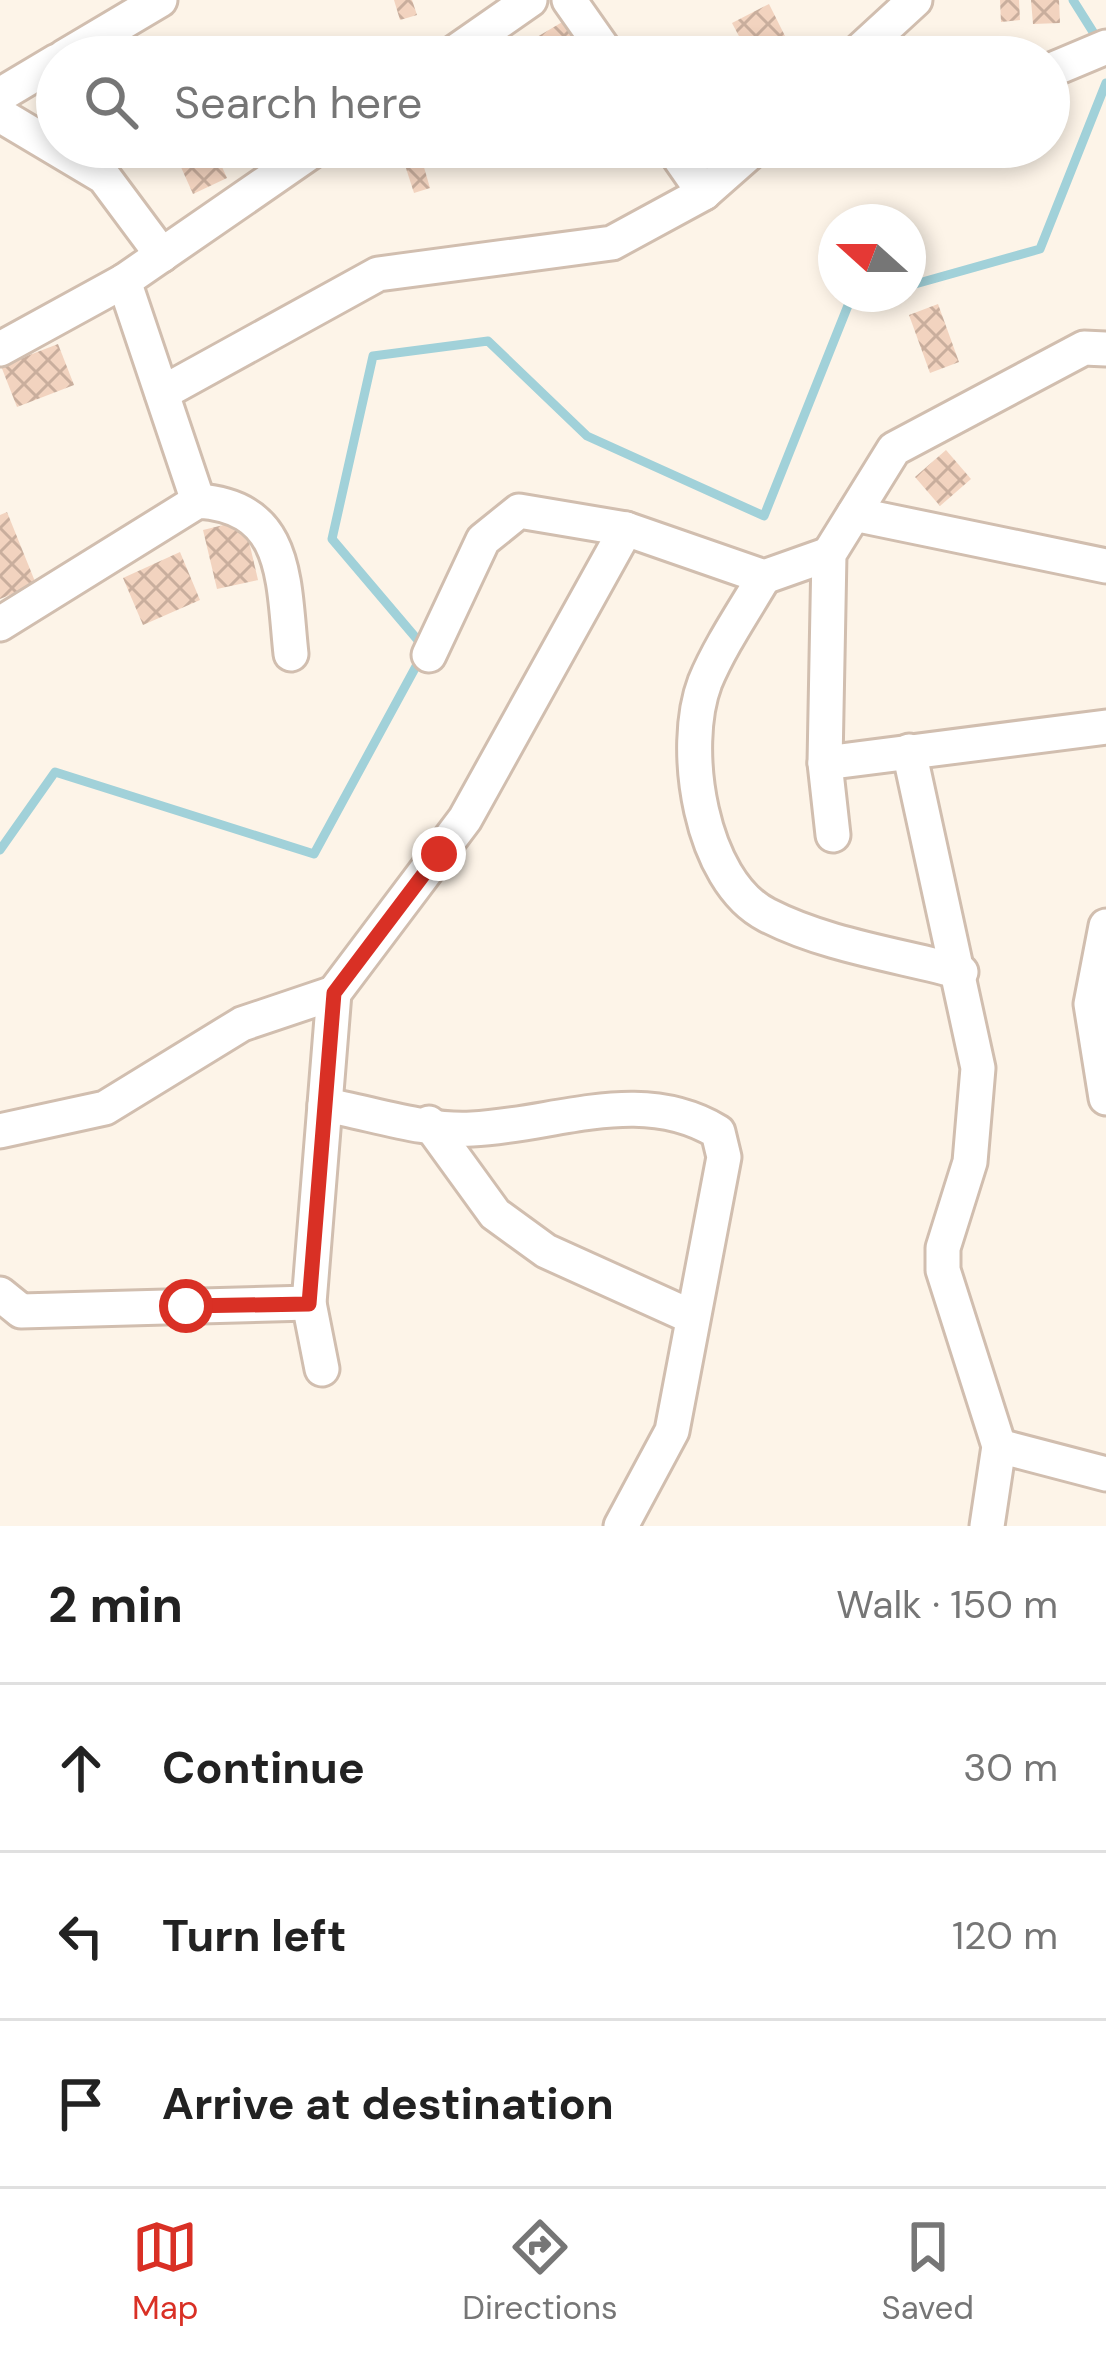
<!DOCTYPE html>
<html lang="en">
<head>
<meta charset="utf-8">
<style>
	:root { --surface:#fff; --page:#f2f2f2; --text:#222; --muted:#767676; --line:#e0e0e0; --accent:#d93025 }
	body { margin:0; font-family:"DM Sans",sans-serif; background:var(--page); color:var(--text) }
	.compass { position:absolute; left:818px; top:204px; width:108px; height:108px; border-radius:50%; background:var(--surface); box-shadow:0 6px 18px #0003; rotate:291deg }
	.stop { position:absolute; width:36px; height:36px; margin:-27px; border:9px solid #d93025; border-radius:50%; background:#fff }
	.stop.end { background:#d93025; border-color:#fff; box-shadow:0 3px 12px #0008 }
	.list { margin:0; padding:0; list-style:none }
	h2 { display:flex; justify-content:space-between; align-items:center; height:156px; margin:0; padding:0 48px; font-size:51px }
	h2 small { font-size:39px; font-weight:400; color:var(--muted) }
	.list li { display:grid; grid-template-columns:78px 1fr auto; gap:36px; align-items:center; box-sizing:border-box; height:168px; padding:0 48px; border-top:3px solid var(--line) }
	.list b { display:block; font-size:45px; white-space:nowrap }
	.list em { font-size:39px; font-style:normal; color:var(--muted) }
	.icon { flex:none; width:66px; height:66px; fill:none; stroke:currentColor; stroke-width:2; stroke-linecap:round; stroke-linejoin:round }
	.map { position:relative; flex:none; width:1106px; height:1526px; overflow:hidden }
	.search { position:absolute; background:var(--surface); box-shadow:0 6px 18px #0003; left:36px; right:36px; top:36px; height:132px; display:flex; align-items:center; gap:30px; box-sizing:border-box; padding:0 42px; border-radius:66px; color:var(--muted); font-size:45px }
	.sheet { height:660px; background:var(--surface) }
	nav { display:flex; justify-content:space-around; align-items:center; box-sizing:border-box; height:168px; border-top:3px solid var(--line); background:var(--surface); font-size:33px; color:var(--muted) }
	nav a { display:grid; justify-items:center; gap:6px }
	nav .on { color:var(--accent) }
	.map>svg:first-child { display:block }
</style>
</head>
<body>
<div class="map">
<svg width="1106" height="1526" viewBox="0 0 1106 1526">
	<defs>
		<pattern id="building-cross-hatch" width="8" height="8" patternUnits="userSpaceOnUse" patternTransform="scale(3)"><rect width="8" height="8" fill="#f2d3bf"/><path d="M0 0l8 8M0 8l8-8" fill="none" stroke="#c9ae9d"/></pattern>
	</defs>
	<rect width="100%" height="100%" fill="#fdf4e8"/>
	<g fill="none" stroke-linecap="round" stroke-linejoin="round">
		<!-- stream -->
		<g stroke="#a1d1d9" stroke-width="9">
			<polyline points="1073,0 1100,43"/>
			<polyline points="908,286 1040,249 1106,83"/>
			<polyline points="422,645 332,539 373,356 488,341 587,436 764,516 849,303 880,294"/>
			<polyline points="0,850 55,772 314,854 420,659"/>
		</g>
	</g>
	<!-- building -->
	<g fill="url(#building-cross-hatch)">
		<polygon points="394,0 412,0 417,15 400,20"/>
		<polygon points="1000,0 1019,0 1020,20 1001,22"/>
		<polygon points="1031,0 1059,0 1060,23 1033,24"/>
		<polygon points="769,4 789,44 763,57 750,57 732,23"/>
		<polygon points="564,21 585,57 548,57 537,37"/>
		<polygon points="172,147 213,147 227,178 193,194"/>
		<polygon points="421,157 430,188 414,193 404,162"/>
		<polygon points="938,304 959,362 930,373 909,315"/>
		<polygon points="58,344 74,385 17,407 1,366"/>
		<polygon points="946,450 971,479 940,506 915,477"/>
		<polygon points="7,512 36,584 0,599 0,515"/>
		<polygon points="244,520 258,580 217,589 203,530"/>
		<polygon points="180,552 200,600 143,625 123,578"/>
	</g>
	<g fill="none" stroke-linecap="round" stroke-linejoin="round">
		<!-- minor casing -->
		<g stroke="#d1beaf" stroke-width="39">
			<g id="minor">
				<polyline points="569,0 609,57"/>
				<polyline points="64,57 160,0"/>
				<polyline points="448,57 530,0"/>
				<polyline points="853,57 915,0"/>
				<polyline points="1049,71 1106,47"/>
				<polyline points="0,95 57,61"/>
				<polyline points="0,115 104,177 162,255"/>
				<polyline points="672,147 704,193"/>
				<polyline points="124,281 198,501"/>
				<polyline points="0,349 124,281 318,147"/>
				<polyline points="162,393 378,274 612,243 704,193 756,147"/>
				<polyline points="854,514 1106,566"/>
				<path d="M 764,577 C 744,611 720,646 705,682 C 680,747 700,881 767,915 C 825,945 898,955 961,972"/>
				<path d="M 0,624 L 198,501 C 289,507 283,581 291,654"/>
				<polyline points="429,655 483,540 519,511 626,529 764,577 829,554"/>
				<polyline points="909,751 978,1068 970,1162 943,1248 943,1270 999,1446 987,1526"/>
				<polyline points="825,763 1106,727"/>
				<polyline points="833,835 825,763 829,554 894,449 1084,348 1106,349"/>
				<polyline points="1106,926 1091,1004 1106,1098"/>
				<path d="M 325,1105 C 371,1113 426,1132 472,1129 C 556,1125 641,1085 718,1132 L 724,1157 L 672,1431 L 621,1526"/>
				<polyline points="429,1123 495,1214 546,1251 692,1317"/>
				<polyline points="0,1131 105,1108 242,1024 334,993"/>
				<polyline points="0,1294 21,1311 309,1303"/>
				<polyline points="322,1369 309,1303 334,993 465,819 626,529"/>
				<polyline points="999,1446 1106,1474"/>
			</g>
		</g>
		<!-- minor -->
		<use href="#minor" stroke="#fff" stroke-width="33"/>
	</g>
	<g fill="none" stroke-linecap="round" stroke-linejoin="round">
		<!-- route -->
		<polyline stroke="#d93025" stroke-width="15" points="186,1306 309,1304 334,993 439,854"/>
	</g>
</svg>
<svg class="compass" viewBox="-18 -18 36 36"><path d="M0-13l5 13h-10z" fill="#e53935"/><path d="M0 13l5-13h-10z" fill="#767676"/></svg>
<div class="stop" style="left:186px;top:1306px"></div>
<div class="stop end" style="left:439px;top:854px"></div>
<div class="search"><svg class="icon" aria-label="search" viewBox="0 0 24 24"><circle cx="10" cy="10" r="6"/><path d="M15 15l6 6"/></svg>Search here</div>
</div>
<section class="sheet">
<h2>2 min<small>Walk · 150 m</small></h2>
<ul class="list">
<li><svg class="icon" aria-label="ahead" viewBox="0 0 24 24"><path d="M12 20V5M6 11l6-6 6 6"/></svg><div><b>Continue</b></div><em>30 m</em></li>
<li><svg class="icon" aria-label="left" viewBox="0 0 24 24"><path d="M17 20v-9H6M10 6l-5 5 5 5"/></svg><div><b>Turn left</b></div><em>120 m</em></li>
<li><svg class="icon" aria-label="arrive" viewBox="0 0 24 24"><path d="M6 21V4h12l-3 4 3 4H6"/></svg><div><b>Arrive at destination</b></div></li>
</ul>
</section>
<nav>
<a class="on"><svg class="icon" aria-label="map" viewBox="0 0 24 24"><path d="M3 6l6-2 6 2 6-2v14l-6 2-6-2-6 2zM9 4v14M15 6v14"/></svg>Map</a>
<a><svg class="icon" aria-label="directions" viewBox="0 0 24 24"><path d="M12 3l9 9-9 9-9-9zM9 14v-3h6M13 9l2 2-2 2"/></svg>Directions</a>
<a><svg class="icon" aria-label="saved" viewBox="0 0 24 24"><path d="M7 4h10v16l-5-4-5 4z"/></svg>Saved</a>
</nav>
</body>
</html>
